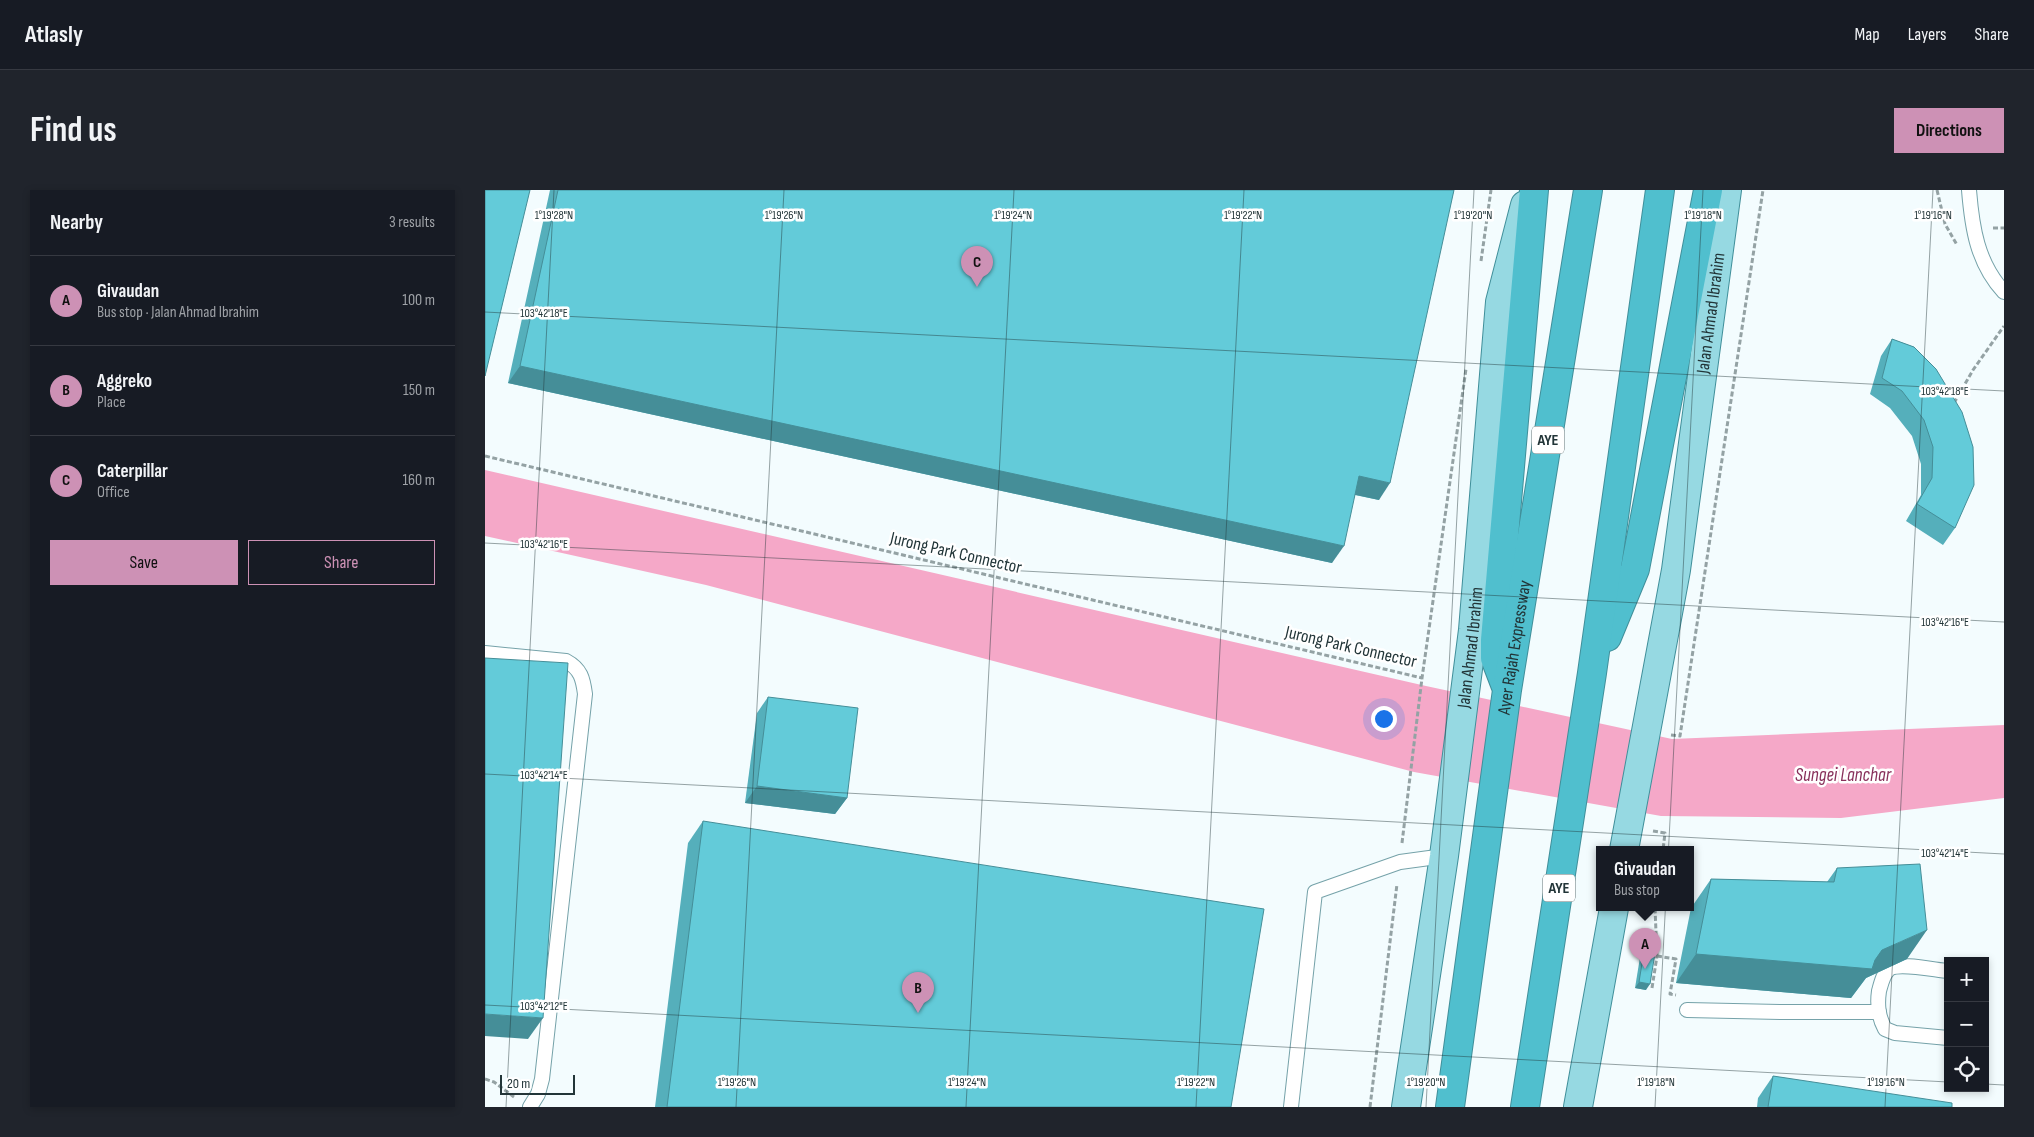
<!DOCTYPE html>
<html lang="en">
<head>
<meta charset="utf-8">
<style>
	:root { --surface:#171b24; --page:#20242c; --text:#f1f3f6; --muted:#9ea1a6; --line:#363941; --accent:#cd91b5 }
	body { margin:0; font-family:"Sofia Sans Condensed",sans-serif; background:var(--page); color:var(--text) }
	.controls { position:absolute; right:15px; bottom:15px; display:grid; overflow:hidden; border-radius:0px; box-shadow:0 2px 8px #0003 }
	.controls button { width:45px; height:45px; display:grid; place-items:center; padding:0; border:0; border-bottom:1px solid var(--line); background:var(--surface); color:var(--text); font:25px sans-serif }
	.scale { position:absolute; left:15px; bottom:12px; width:75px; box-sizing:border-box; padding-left:5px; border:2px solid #223538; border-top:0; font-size:14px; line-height:18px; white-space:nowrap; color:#223538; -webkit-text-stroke:4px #fff; paint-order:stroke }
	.you { position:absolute; left:898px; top:528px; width:18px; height:18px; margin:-12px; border:4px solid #fff; border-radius:50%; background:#1a73e8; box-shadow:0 0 0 8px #1a73e833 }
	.badge { display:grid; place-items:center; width:32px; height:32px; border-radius:50%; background:var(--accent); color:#111; font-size:16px; font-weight:700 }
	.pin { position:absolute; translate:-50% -41px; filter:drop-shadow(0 1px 2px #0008) }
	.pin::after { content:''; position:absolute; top:26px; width:18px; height:15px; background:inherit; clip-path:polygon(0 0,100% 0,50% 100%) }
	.popup { position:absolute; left:1111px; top:656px; width:98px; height:65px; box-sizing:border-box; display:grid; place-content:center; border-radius:0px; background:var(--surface); filter:drop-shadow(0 1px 4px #0005); font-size:16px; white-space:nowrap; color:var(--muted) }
	.popup b { font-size:19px; color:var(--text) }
	.popup::after { content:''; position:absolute; left:50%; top:100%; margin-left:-10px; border:10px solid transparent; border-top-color:var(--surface) }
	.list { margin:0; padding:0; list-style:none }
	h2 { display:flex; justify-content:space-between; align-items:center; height:65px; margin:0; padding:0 20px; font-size:21px }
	h2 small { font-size:16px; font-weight:400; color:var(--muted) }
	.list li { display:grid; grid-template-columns:32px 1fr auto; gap:15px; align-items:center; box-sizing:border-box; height:90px; padding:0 20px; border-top:1px solid var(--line) }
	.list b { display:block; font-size:19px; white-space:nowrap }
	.list p { margin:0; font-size:16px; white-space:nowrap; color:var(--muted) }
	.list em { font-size:16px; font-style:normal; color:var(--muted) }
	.actions { display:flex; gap:10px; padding:15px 20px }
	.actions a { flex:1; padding:11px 0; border:1px solid var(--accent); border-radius:0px; text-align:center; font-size:18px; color:var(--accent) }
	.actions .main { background:var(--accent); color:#111 }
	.icon { flex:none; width:28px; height:28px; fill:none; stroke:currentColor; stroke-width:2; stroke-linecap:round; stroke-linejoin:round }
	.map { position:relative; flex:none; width:1519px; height:917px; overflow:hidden; border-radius:0px }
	header { display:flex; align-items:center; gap:30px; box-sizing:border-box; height:70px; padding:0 25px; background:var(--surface); border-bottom:1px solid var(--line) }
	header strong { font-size:24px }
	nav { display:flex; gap:28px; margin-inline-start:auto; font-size:18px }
	.intro { display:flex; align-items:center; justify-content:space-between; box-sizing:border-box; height:120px; padding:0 30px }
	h1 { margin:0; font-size:35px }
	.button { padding:12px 22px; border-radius:0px; background:var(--accent); color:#111; font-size:18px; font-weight:700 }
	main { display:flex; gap:30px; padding:0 30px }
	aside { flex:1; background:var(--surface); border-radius:0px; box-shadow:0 2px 8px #0003 }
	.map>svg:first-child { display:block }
</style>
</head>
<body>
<header>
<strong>Atlasly</strong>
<nav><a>Map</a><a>Layers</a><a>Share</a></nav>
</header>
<div class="intro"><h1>Find us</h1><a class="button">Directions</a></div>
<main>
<aside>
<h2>Nearby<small>3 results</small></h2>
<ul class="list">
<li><span class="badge">A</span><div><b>Givaudan</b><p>Bus stop · Jalan Ahmad Ibrahim</p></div><em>100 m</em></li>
<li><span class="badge">B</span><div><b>Aggreko</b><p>Place</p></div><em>150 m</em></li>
<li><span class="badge">C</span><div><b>Caterpillar</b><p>Office</p></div><em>160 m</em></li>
</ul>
<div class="actions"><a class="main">Save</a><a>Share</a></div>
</aside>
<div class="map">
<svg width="1519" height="917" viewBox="0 0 1519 917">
	<rect width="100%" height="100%" fill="#f3fcfe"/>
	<!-- water -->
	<polygon fill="#f5a8c8" points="0,280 941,496 1187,549 1519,535 1519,608 1356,628 1176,626 929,582 221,395 0,346"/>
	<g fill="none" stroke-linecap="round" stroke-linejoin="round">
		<!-- lane casing -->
		<g stroke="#75a2a9" stroke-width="16">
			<g id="lane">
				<path d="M 1484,0 C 1487,37 1492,73 1519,102"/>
				<path d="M 0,463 L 81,471 C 96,479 98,489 100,504 L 57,889 L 53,904 L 45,917"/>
				<path d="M 1463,781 C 1450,780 1414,772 1404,779 C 1398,784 1396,794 1394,801 C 1392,815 1393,826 1400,839 L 1410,843 L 1463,848"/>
				<polyline points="1202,820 1297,822 1394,822"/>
				<polyline points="806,917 830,702 915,672 959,666"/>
			</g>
		</g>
		<!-- primary casing -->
		<g stroke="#408f9a" stroke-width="30">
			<g id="primary">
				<path id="s1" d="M 1139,660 L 1191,380 L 1242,0"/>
				<path id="s2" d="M 921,917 L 959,666 L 988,440 L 1015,112 L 1040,15"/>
				<polyline points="1093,917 1129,718"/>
			</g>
		</g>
		<!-- highway casing -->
		<g stroke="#408f9a" stroke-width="30">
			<g id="highway">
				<polyline points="1122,447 1150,379 1223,0"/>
				<polyline points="1020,494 1010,468 1010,450 1049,0"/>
				<path id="s3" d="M 965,917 L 1022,500 L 1103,0"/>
				<polyline points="1040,917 1107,483 1175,0"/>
			</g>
		</g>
		<!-- path -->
		<g stroke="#94a2a4" stroke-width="3" stroke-dasharray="5 2.5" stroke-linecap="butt">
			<polyline points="1452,0 1460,34 1472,55"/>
			<polyline points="1508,38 1519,38"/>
			<polyline points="996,71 1006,0"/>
			<polyline points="1469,213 1488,180 1519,136"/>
			<polyline points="0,266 937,488"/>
			<polyline points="1186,545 1195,546 1278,0"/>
			<polyline points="1168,641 1180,643 1178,660"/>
			<polyline points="917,653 937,488 981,179"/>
			<polyline points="1172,766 1191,769 1185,804 1191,805"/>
			<polyline points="1167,798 1172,766 1170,718"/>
			<polyline points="0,889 9,892 29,907"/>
			<polyline points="885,917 912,694"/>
		</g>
		<!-- lane -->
		<use href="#lane" stroke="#fff" stroke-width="14"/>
		<!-- primary -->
		<use href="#primary" stroke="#96d9e2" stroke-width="28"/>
		<!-- highway -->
		<use href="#highway" stroke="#50bfce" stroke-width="28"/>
	</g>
	<!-- wall -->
	<g fill="#55afbb">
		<polygon points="65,0 969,0 894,310 870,305 847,373 23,193"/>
		<polygon points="1407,149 1429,157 1470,338 1458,355 1421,331 1436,305 1436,274 1427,246 1405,218 1385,204 1396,166"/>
		<polygon points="283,507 362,608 350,624 260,613 272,523"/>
		<polygon points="218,631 746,917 170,917 203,653"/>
		<polygon points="1352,678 1422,769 1381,788 1366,808 1191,793 1206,718 1226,689 1342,692"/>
		<polygon points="1161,749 1161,800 1150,798 1157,755"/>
		<polygon points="1288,886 1467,917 1272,917 1273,908"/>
	</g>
	<!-- shaded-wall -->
	<g fill="#458e98">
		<polygon points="35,176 859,356 847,373 23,193"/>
		<polygon points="874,286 905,293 894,310 862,303"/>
		<polygon points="272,596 362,608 350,624 260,613"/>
		<polygon points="1442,740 1422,769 1381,788 1366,808 1191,793 1211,764 1397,760"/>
		<polygon points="1154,792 1165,794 1161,800 1150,798"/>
		<polygon points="0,824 58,828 43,849 0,846"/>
	</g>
	<!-- building -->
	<g fill="#63cbd9" stroke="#458e98">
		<polygon points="0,0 45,0 0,186"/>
		<polygon points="73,0 969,0 905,293 874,286 859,356 35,176"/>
		<polygon points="1407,149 1429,157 1451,179 1477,222 1488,257 1489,295 1470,338 1432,314 1447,288 1448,257 1439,230 1417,201 1397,188"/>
		<polygon points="0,468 83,473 58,828 0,824"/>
		<polygon points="283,507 373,518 362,608 272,596"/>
		<polygon points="218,631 779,719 746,917 182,917"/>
		<polygon points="1435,674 1442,740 1397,760 1390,770 1387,779 1211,764 1226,689 1349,692 1352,678"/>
		<polygon points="1161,749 1172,751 1165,794 1154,792"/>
		<polygon points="1288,886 1467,913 1467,917 1283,917"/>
	</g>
	<!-- ticks -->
	<path fill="none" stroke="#223538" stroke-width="1" stroke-opacity="0.45" d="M 0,122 L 1519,201M 0,353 L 1519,432M 0,584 L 1519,664M 0,815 L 1463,892M 1500,894 L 1519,895M 21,917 L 69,0M 251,917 L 299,0M 481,917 L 529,0M 711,917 L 759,0M 941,917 L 989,0M 1170,917 L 1218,0M 1400,917 L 1448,0"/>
	<g text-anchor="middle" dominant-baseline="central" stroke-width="5" stroke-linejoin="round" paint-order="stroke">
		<!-- shield labels -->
		<g fill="#fff" stroke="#647274" stroke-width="1">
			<rect x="1047" y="236.5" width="32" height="27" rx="4"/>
			<rect x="1058" y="684.5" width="32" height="27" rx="4"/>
		</g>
		<g font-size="16" font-weight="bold" fill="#223538">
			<text x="1063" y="250">AYE</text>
			<text x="1074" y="698">AYE</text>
		</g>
		<!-- street labels -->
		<g font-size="18" fill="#223538" stroke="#fff">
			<text stroke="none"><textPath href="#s1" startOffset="544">Jalan Ahmad Ibrahim</textPath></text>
			<text transform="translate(471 363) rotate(13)">Jurong Park Connector</text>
			<text transform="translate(866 457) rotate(13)">Jurong Park Connector</text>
			<text stroke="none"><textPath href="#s2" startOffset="464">Jalan Ahmad Ibrahim</textPath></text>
			<text stroke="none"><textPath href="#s3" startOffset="464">Ayer Rajah Expressway</textPath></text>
		</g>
		<!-- water labels -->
		<g font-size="19" font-style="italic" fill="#872f5a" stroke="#fff">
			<text x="1358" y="585">Sungei Lanchar</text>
		</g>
	</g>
	<g font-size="12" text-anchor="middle" fill="#223538" stroke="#fff" stroke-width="5" stroke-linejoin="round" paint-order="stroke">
		<text x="758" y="29">1°19'22"N</text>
		<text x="1448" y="29">1°19'16"N</text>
		<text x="69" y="29">1°19'28"N</text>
		<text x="299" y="29">1°19'26"N</text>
		<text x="528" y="29">1°19'24"N</text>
		<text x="988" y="29">1°19'20"N</text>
		<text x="1218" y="29">1°19'18"N</text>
		<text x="59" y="127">103°42'18"E</text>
		<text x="1460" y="205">103°42'18"E</text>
		<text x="59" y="358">103°42'16"E</text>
		<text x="1460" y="436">103°42'16"E</text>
		<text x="59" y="589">103°42'14"E</text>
		<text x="1460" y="667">103°42'14"E</text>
		<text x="59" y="820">103°42'12"E</text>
		<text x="252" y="896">1°19'26"N</text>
		<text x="482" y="896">1°19'24"N</text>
		<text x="711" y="896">1°19'22"N</text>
		<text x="941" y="896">1°19'20"N</text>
		<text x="1171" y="896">1°19'18"N</text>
		<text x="1401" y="896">1°19'16"N</text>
	</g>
</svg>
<div class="controls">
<button>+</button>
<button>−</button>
<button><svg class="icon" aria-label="locate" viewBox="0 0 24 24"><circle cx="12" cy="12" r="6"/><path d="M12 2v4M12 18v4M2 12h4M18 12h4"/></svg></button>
</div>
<div class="scale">20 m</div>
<div class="you"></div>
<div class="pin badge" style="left:1160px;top:779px">A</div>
<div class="popup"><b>Givaudan</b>Bus stop</div>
<div class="pin badge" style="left:433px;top:823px">B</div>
<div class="pin badge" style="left:492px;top:97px">C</div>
</div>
</main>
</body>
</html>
